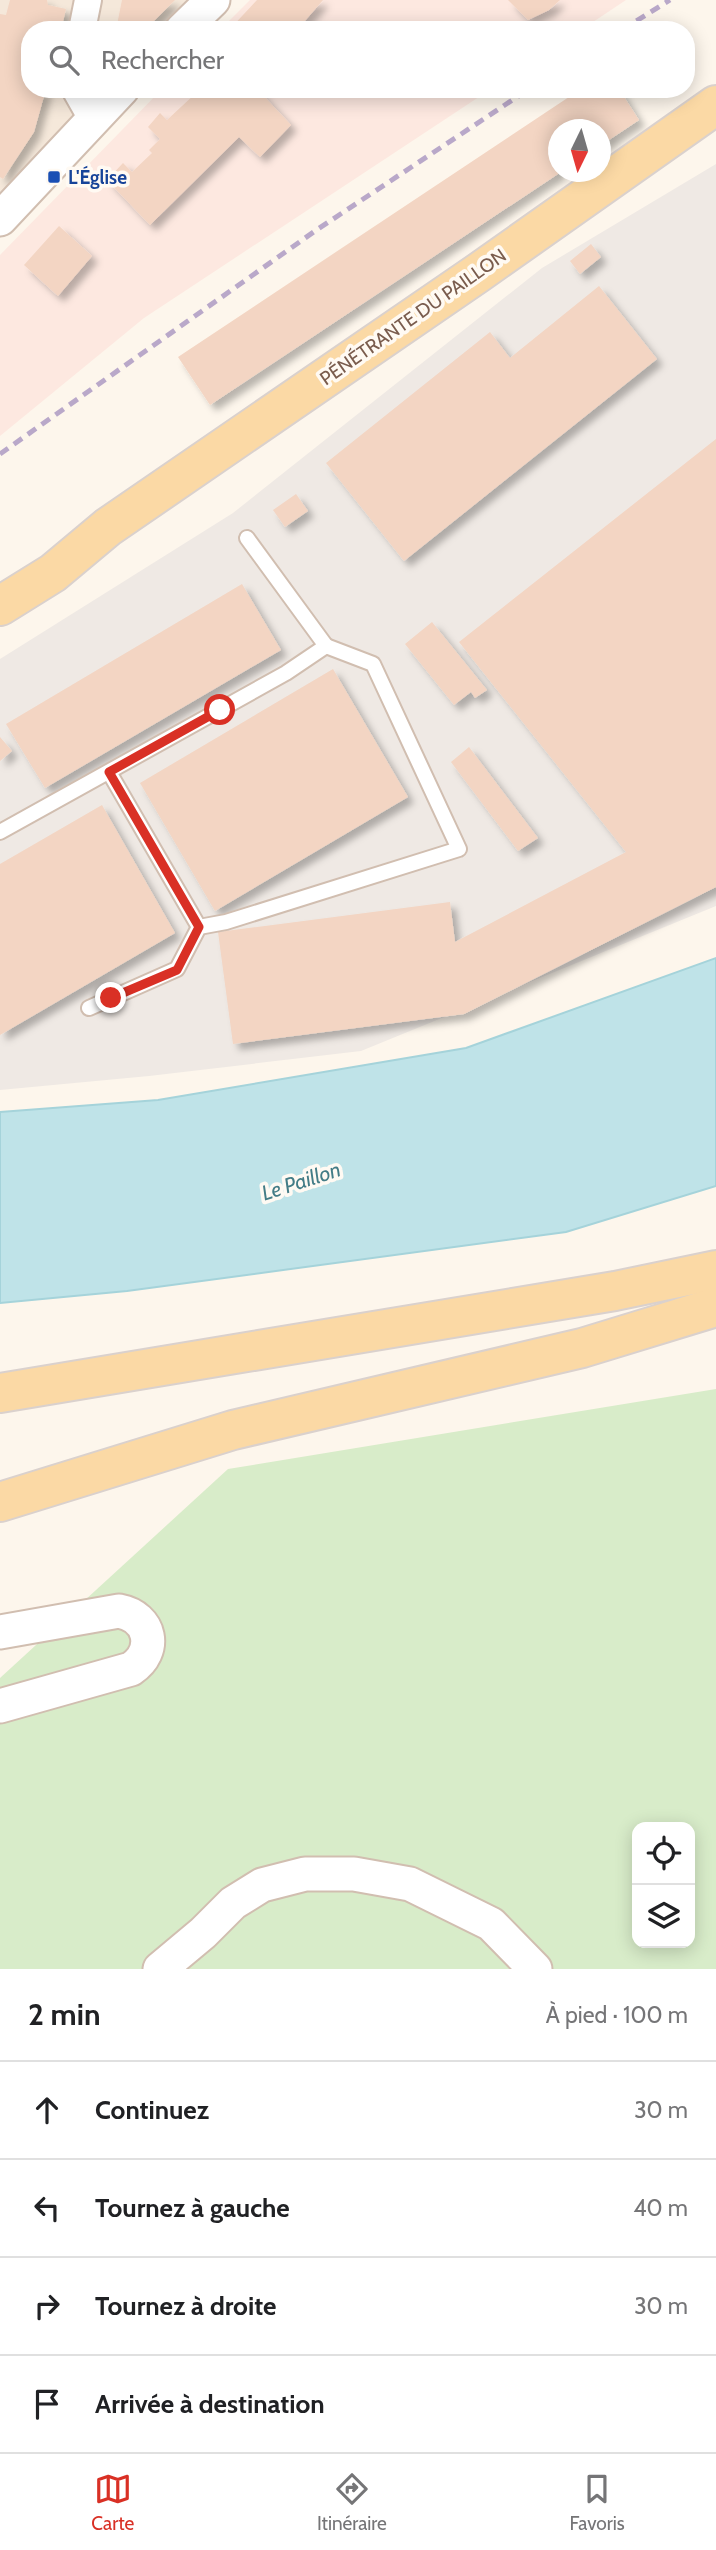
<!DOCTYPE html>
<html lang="fr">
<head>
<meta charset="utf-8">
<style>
	:root { --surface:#fff; --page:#f2f2f2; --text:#202124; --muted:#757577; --line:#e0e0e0; --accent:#d93025 }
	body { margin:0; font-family:Cabin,sans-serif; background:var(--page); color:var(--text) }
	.controls { position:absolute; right:21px; bottom:21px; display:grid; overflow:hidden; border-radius:14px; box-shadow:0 4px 18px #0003 }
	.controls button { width:63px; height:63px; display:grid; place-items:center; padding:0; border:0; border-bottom:2px solid var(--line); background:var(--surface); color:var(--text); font:35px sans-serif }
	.compass { position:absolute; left:548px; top:119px; width:63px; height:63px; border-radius:50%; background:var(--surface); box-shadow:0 4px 18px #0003; rotate:185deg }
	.stop { position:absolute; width:21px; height:21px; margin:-16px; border:5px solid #d93025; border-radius:50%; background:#fff }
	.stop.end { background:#d93025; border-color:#fff; box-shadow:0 2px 7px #0008 }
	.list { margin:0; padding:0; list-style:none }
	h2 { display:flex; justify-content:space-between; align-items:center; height:91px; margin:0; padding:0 28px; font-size:30px }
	h2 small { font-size:23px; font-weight:400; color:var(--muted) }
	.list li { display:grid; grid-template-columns:46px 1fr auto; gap:21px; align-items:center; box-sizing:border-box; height:98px; padding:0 28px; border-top:2px solid var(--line) }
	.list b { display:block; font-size:26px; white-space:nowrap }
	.list em { font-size:23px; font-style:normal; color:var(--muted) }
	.icon { flex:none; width:38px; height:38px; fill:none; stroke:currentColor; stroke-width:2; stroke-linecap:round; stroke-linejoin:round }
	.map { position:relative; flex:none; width:716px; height:1969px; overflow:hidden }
	.search { position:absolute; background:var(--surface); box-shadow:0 4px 18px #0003; left:21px; right:21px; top:21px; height:77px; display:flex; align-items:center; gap:18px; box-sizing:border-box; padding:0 24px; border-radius:28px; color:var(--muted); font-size:26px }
	.sheet { height:483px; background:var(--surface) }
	nav { display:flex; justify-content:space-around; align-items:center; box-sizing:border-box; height:98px; border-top:2px solid var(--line); background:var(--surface); font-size:19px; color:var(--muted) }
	nav a { display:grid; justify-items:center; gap:4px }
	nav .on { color:var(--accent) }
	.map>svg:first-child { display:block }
</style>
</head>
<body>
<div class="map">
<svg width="716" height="1969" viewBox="0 0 716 1969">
	<defs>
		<filter id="shadow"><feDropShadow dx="6" dy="6" stdDeviation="3.5" flood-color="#0004"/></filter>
	</defs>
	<rect width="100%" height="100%" fill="#fdf6ec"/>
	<!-- residential -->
	<polygon fill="#f5e8da" points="0,0 227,0 196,30 30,30 30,89 138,89 0,238"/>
	<!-- commercial -->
	<g fill="#fde8e0">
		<polygon points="250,0 626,0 581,30 220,30"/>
		<polygon points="162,89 491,89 144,318 0,436 0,255"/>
	</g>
	<!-- industrial -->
	<polygon fill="#efe9e4" points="716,164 716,906 361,1051 149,1076 0,1090 0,659 233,513 542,268"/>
	<!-- green -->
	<path fill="#d8ecc9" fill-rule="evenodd" d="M 716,1389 L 716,1969 L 0,1969 L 0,1678 L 228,1469 ZM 637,1827 L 690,1827 L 690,1943 L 637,1943 Z"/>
	<!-- water -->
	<polygon fill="#bfe3e8" stroke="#a5d3da" stroke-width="2" points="716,958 716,1186 566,1232 127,1291 0,1303 0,1112 158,1100 466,1048"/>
	<!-- building -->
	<g fill="#f3d5c3" filter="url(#shadow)">
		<polygon points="10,0 47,0 48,5 66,9 61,30 30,30 30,89 46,89 34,132 3,179 0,177 0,14 6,15"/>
		<polygon points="122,0 175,0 145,30 116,30"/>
		<polygon points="257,0 323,0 297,30 229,30"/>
		<polygon points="508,0 560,0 549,10 528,20"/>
		<polygon points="192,89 257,89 291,125 260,157 239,137 150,225 107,180 123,163 132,172 152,153 149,150 160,139 148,127 160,113 167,120 196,93"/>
		<polygon points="581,89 619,89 639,120 600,146 600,130 558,130 558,172 561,172 210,405 178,357"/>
		<polygon points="59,226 92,256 58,296 24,265"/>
		<polygon points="591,244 601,257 580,274 570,261"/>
		<polygon points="599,286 657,359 404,561 326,463 490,332 510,358"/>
		<polygon points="716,439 716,887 464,1014 233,1044 218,932 450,902 455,942 626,852 459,642"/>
		<polygon points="296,494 308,511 285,527 273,510"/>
		<polygon points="242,584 281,650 45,788 6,724"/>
		<polygon points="432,622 487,690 475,698 471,692 454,705 405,644"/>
		<polygon points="333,669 408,797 215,911 140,783"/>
		<polygon points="0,737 12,751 0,761"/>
		<polygon points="469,747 538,838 518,851 451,762"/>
		<polygon points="102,805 175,933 0,1035 0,864"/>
	</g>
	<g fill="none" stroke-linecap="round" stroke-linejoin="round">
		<!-- service casing -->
		<g stroke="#d1beb0" stroke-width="18">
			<g id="service">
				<polyline points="247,538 326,646"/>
				<polyline points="109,772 199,927"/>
				<polyline points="0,832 286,673 326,646 373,664 459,849 226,922 199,927 177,969 89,1008"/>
			</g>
		</g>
		<!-- minor casing -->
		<g stroke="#d1beb0" stroke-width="30">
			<g id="minor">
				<polyline points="82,30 88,0"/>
				<polyline points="75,89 92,119"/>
			</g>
		</g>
		<!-- tertiary casing -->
		<g stroke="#d1beb0" stroke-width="37">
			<g id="tertiary">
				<polyline points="182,30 213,0"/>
				<polyline points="0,219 122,89"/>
				<path d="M 0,1632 L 119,1611 C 151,1617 158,1651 131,1669 L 0,1706"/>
				<polyline points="160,1969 203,1933 233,1903 262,1885 305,1874 354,1874 410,1884 491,1924 535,1969"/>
			</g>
		</g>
		<!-- primary casing -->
		<g stroke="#dad1cd" stroke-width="42">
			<g id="primary">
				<polyline points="0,606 53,573 108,527 478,273 716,105"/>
				<polyline points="0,1393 615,1291 716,1270"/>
				<polyline points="0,1502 233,1430 582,1348 716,1307"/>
			</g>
		</g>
		<!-- service -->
		<use href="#service" stroke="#fff" stroke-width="14"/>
		<!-- minor -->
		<use href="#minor" stroke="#fff" stroke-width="26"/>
		<!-- tertiary -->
		<use href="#tertiary" stroke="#fff" stroke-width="33"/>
		<!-- primary -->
		<use href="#primary" stroke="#fbd9a5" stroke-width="38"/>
		<!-- rail -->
		<g stroke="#b9a8c9" stroke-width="5" stroke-dasharray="10 7" stroke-linecap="butt">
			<polyline points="622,30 670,0"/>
			<polyline points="0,454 315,231 529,89"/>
		</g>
	</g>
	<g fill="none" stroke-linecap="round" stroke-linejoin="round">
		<!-- route -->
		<polyline stroke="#d93025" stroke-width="9" points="111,998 177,970 199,927 109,772 220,710"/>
	</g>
	<!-- markers -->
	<rect fill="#1a4fb4" stroke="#fffaf3" stroke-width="2.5" x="47" y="170" width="14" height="14" rx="3.5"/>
	<g text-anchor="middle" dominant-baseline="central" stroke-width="7" stroke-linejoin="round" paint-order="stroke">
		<!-- transit labels -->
		<g font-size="19" font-weight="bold" fill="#164399" stroke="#fffaf3" text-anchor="start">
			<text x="68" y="177">L'Église</text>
		</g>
		<!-- street labels -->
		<g font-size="19" fill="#7a5c4d" stroke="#fffaf3">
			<text transform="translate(413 317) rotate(-35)">PÉNÉTRANTE DU PAILLON</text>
		</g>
		<!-- water labels -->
		<g font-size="21" font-style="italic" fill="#437c86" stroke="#fffaf3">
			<text transform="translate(301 1181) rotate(-18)">Le Paillon</text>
		</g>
	</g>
</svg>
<div class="controls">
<button><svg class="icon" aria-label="locate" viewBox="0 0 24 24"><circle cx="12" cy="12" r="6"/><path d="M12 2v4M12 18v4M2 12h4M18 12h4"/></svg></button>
<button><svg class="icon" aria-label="layers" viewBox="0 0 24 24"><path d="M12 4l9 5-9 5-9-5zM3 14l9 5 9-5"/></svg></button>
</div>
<svg class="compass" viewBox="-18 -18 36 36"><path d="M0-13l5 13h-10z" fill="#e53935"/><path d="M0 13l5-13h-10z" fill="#757577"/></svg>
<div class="stop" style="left:220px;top:710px"></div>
<div class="stop end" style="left:111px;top:998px"></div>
<div class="search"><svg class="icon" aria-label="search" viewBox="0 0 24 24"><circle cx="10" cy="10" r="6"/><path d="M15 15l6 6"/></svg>Rechercher</div>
</div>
<section class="sheet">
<h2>2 min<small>À pied · 100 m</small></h2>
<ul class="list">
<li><svg class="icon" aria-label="ahead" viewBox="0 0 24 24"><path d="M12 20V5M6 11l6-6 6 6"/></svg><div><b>Continuez</b></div><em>30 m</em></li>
<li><svg class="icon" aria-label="left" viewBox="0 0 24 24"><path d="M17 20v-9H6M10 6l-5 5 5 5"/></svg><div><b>Tournez à gauche</b></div><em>40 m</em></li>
<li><svg class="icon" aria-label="right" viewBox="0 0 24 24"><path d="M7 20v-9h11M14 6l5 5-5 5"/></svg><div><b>Tournez à droite</b></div><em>30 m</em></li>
<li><svg class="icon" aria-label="arrive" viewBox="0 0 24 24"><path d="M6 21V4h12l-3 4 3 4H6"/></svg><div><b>Arrivée à destination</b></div></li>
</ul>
</section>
<nav>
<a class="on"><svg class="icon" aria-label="map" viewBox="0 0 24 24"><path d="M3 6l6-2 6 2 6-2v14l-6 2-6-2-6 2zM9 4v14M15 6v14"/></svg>Carte</a>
<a><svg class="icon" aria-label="directions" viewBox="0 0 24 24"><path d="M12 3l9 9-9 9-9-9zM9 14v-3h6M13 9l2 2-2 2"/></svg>Itinéraire</a>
<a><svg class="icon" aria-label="saved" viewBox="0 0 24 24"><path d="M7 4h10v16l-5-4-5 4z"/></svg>Favoris</a>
</nav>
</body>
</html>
